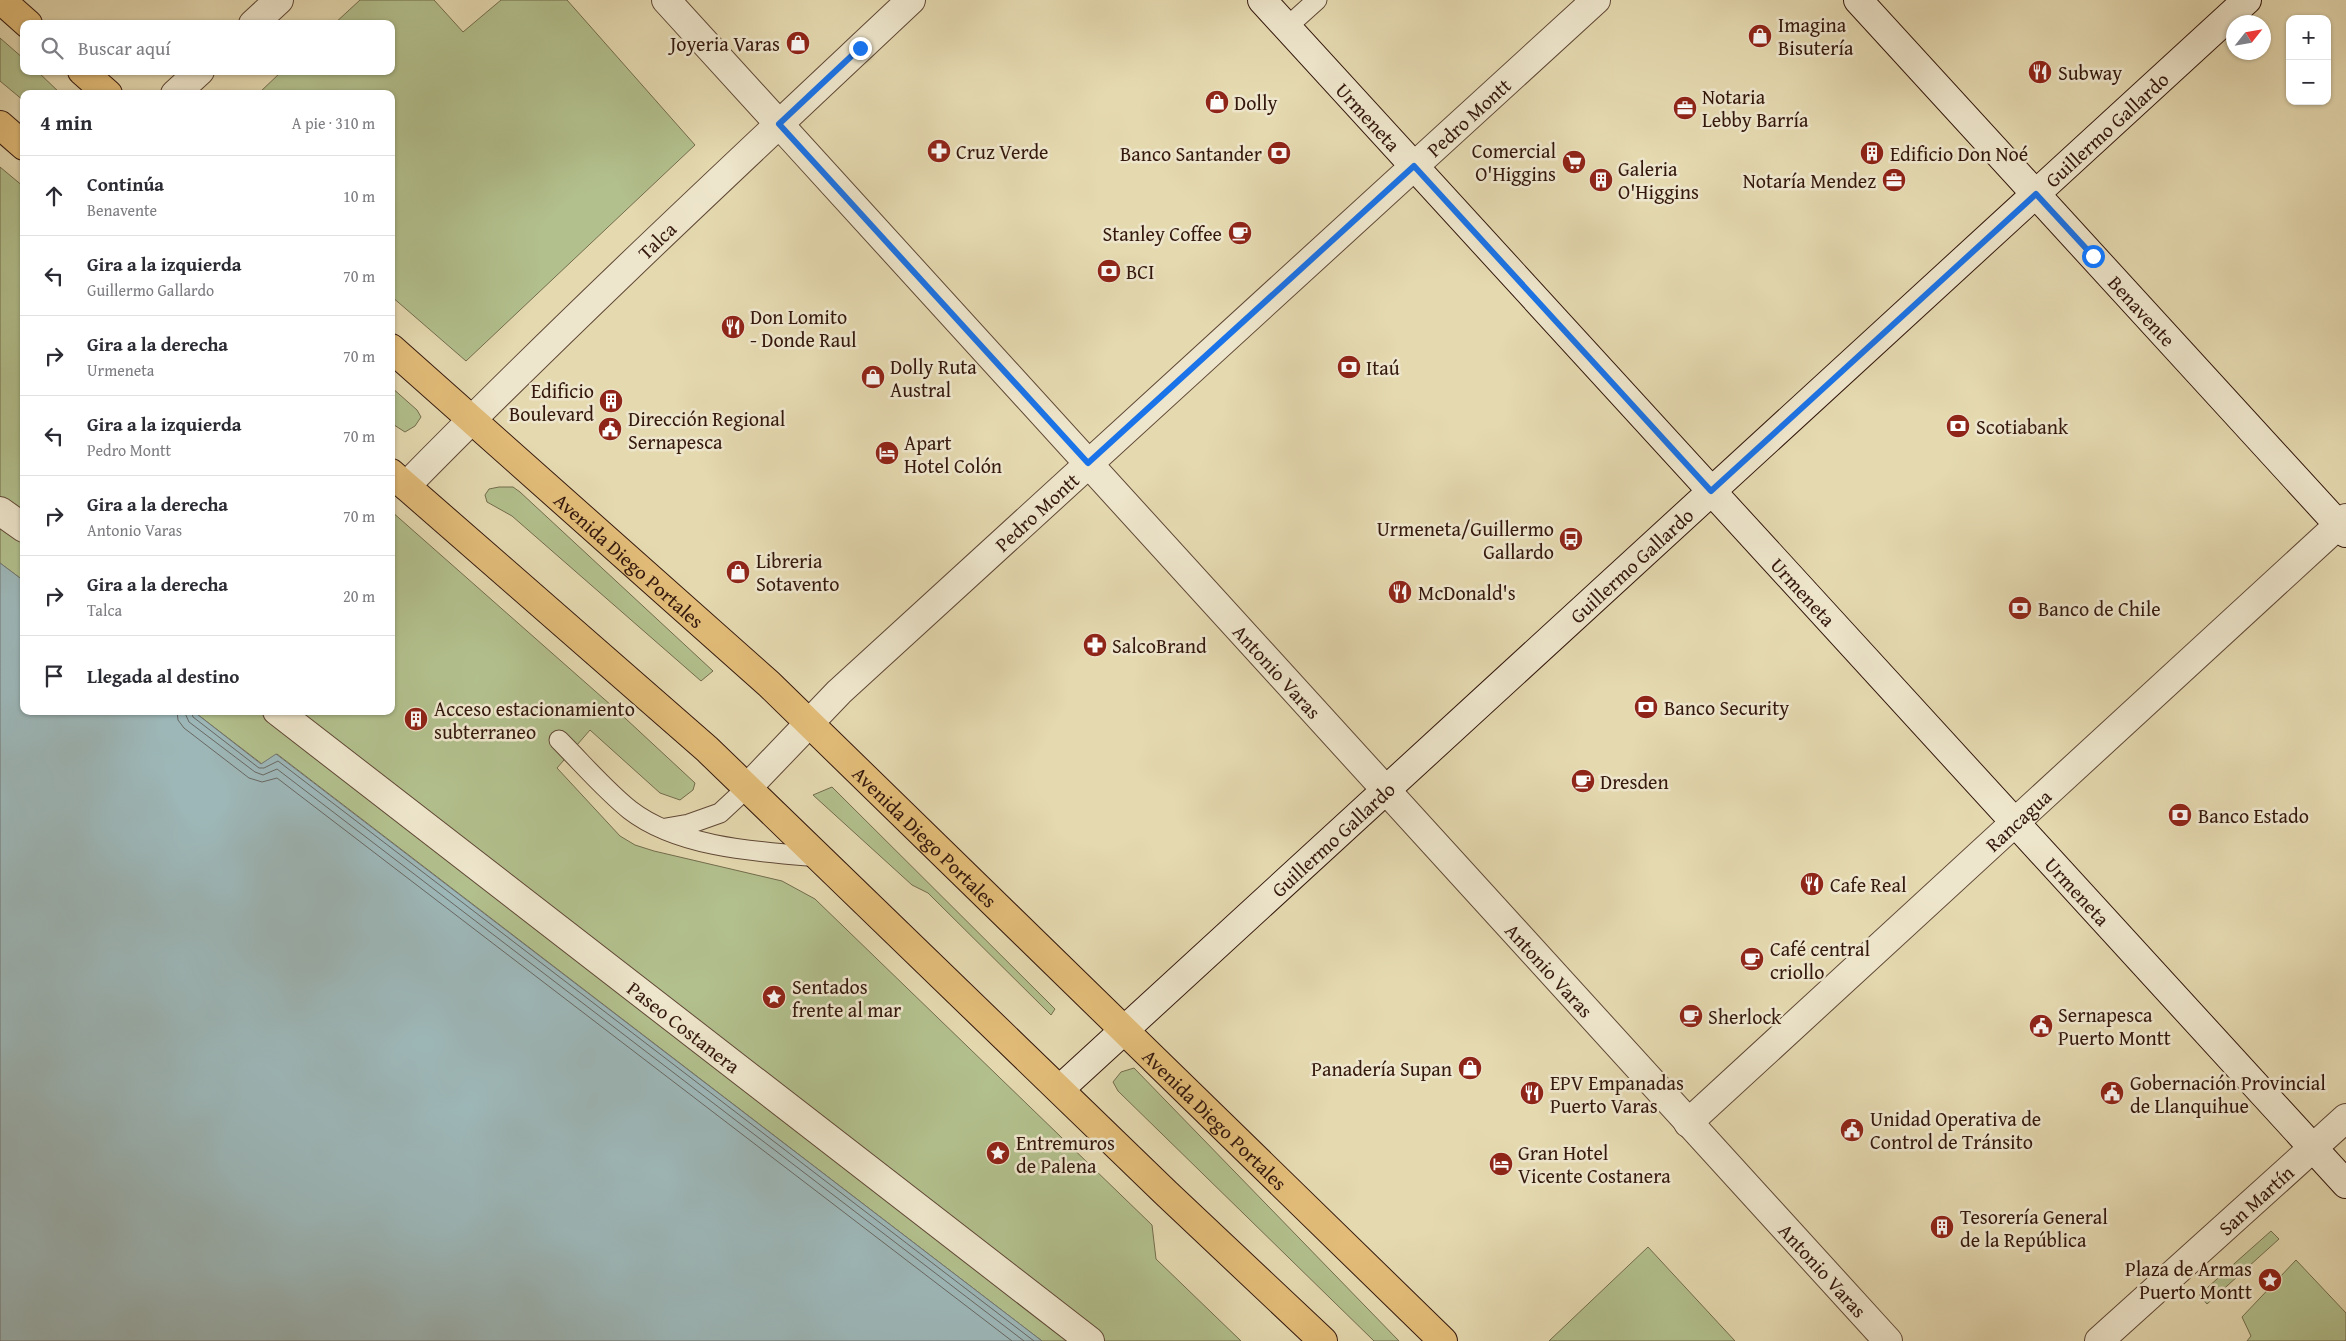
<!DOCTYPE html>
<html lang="es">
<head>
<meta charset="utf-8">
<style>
	:root { --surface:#fff; --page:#f2f2f3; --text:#2b2b33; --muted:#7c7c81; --line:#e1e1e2 }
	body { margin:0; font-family:"Gentium Book Plus",serif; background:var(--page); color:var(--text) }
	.controls { position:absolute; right:15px; top:15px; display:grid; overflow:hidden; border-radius:10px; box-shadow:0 1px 4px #0004 }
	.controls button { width:45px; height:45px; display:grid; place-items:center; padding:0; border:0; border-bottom:1px solid var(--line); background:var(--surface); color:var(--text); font:25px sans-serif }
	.compass { position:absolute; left:2226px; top:15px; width:45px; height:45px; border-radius:50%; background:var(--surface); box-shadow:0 1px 4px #0004; rotate:59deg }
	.stop { position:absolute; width:15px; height:15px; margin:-11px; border:4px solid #1a73e8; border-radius:50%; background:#fff }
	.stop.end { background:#1a73e8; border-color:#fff; box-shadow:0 1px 5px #0008 }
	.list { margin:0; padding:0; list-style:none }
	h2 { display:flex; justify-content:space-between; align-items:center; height:65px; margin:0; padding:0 20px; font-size:21px }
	h2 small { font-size:16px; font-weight:400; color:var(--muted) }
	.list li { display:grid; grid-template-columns:32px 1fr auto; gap:15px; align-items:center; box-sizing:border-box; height:80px; padding:0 20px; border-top:1px solid var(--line) }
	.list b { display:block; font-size:19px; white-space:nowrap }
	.list p { margin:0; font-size:16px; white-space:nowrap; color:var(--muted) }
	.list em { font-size:16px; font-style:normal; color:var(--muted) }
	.icon { flex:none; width:28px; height:28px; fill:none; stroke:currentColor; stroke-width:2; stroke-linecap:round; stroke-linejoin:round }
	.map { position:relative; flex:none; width:2346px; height:1341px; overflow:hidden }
	.search { position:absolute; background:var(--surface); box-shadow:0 1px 4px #0004; left:20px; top:20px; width:375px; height:55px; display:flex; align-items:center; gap:12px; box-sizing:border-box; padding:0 18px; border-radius:10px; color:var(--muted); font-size:19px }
	.panel { position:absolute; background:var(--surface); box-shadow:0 1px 4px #0004; left:20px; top:90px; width:375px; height:625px; border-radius:10px }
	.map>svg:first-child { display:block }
</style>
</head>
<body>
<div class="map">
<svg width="2346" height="1341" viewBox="0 0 2346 1341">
	<rect width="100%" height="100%" fill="#e5d9b0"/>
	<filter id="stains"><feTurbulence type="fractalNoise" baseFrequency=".004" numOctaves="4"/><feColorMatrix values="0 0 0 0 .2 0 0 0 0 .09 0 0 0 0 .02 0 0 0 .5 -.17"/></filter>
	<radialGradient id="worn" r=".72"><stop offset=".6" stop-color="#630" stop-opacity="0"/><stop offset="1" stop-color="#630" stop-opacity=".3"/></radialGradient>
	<!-- green -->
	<g fill="#b2c08d" stroke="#736c4d">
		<polygon points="360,0 434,0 463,32 501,0 567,0 695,145 466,361 391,296 391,94 258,94 282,71 391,71 391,24 334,24"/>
		<polygon points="0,38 24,59 24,71 37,71 61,94 24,94 24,101 0,81"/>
		<polygon points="0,167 24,187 24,581 0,563"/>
		<polygon points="391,387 417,410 421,417 415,426 405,432 391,423"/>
		<polygon points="499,487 513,487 520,492 713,671 701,681 512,516 487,502 485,495 489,489"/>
		<polygon points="391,511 612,706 695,783 693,790 680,800 660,793 590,730 557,768 620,836 635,845 654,851 782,881 815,899 1152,1225 1156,1259 1241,1341 1042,1341 277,754 262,764 193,711 391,711"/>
		<polygon points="832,787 1055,1009 1051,1015 928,893 912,885 813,795"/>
		<polygon points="1134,1068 1399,1341 1374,1341 1118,1091 1113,1082 1121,1072"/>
		<polygon points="2271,1231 2279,1239 2207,1304 2199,1295"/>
		<polygon points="1648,1247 1735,1341 1549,1341"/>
		<polygon points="2296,1260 2346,1313 2346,1339 2345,1341 2247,1341 2251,1336 2242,1317"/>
	</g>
	<!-- water -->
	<polygon fill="#9db7b8" stroke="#737774" points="0,563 24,581 24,711 193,711 261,764 276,754 1042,1341 0,1341"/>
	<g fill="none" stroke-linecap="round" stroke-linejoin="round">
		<!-- shore -->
		<g stroke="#686862" stroke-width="1">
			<polyline points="177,711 178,720 184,728 249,778 262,782 277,778 1012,1341"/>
			<polyline points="184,711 189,722 255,772 263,775 277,769 1024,1341"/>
			<polyline points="191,711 193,717 259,768 264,768 278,761 1034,1341"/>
		</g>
		<!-- service casing -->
		<g stroke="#604836" stroke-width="21">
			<g id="service">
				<polyline points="1287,27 1317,0"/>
				<path d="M 559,740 C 582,763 605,790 630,810 C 679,848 760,852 820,857"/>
				<polyline points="666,828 689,824 720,813 748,787"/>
			</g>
		</g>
		<!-- pedestrian casing -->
		<g stroke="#604836" stroke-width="30">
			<g id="pedestrian">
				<path id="s1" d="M 406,486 C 570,319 741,160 911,0"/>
				<polyline points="0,511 24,528"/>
				<path id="s2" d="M 277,711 L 1090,1341"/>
			</g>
		</g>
		<!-- minor casing -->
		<g stroke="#604836" stroke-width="30">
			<g id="minor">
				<polyline points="253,24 279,0"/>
				<polyline points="175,94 200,71"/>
				<path id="s3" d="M 748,787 L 839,692 L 1596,0"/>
				<path id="s4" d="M 1688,1123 L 2346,518"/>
			</g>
		</g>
		<!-- tertiary casing -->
		<g stroke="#604836" stroke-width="30">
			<g id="tertiary">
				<path id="s5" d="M 666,0 L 1888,1341"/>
				<path id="s6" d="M 2099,1341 L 2346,1118"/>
			</g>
		</g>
		<!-- secondary casing -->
		<g stroke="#34180d" stroke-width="30">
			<g id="secondary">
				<path id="s7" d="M 1262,0 L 2346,1184"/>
				<path id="s8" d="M 1858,0 L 2346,533"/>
				<path id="s9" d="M 1060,1089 L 2247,0"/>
			</g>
		</g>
		<!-- trunk casing -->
		<g stroke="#34180d" stroke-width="30">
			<g id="trunk">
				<polyline points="1,0 28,24"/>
				<polyline points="82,71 108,94"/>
				<polyline points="0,125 24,146"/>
				<path id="s10" d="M 391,348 L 769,684 L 1443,1341"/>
				<polyline points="391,473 707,749 1166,1193 1323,1341"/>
			</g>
		</g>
		<!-- service -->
		<use href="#service" stroke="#eee6cc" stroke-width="19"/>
		<!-- pedestrian -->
		<use href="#pedestrian" stroke="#eee6cc" stroke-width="28"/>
		<!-- minor -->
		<use href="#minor" stroke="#eee6cc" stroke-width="28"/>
		<!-- tertiary -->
		<use href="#tertiary" stroke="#eee6cc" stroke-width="28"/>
		<!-- secondary -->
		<use href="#secondary" stroke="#eee6cc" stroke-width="28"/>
		<!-- trunk -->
		<use href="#trunk" stroke="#e2bc78" stroke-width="28"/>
	</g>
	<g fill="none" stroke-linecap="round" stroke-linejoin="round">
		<!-- route -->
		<polyline stroke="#1a73e8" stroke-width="6" points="860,48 779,124 1088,463 1414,166 1711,491 2036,194 2093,256"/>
	</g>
	<!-- icons -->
	<defs>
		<g id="shop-disc" transform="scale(1.25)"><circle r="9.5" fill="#8f2418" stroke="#eee6cc"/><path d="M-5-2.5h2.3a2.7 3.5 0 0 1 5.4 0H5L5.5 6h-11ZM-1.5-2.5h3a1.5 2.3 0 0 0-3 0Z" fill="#fff"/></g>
		<g id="restaurant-disc" transform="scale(1.25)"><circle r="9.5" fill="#8f2418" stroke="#eee6cc"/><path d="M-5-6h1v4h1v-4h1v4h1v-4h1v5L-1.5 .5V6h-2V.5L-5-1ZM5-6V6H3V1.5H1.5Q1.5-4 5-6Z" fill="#fff"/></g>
		<g id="office-disc" transform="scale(1.25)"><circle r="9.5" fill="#8f2418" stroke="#eee6cc"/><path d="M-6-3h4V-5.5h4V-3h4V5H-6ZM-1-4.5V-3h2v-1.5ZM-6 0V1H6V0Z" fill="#fff"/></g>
		<g id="pharmacy-disc" transform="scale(1.25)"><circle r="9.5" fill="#8f2418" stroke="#eee6cc"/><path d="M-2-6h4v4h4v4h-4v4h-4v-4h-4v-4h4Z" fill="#fff"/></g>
		<g id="bank-disc" transform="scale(1.25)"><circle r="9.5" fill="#8f2418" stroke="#eee6cc"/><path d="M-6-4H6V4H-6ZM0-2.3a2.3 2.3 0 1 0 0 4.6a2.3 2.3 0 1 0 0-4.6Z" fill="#fff"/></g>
		<g id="building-disc" transform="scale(1.25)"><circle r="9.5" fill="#8f2418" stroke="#eee6cc"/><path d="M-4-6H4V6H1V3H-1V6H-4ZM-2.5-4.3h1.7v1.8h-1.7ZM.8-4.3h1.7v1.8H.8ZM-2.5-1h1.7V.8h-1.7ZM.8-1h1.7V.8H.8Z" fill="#fff"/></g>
		<g id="supermarket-disc" transform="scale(1.25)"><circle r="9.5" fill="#8f2418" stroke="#eee6cc"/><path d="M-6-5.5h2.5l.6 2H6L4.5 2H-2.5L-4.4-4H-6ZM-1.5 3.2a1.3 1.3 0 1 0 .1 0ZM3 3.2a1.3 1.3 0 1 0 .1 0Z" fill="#fff"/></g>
		<g id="cafe-disc" transform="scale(1.25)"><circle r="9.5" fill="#8f2418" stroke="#eee6cc"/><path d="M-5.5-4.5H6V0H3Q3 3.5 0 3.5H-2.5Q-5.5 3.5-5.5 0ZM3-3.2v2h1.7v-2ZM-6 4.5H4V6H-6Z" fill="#fff"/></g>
		<g id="civic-disc" transform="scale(1.25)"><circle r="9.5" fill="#8f2418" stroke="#eee6cc"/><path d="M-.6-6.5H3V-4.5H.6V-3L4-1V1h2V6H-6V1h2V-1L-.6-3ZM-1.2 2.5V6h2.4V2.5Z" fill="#fff"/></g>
		<g id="hotel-disc" transform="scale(1.25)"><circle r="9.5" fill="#8f2418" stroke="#eee6cc"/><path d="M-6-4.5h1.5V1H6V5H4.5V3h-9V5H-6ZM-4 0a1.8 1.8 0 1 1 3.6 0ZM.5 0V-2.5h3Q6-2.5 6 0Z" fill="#fff"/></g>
		<g id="bus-disc" transform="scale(1.25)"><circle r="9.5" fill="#8f2418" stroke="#eee6cc"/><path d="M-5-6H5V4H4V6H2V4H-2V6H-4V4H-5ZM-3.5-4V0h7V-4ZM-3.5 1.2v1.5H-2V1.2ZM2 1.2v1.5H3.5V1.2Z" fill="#fff"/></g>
		<g id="sight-disc" transform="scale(1.25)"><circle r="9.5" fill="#8f2418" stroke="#eee6cc"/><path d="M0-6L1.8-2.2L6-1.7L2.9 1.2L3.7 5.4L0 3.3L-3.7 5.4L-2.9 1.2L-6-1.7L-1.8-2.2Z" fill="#fff"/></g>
	</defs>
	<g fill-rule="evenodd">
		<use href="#shop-disc" x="1760" y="36"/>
		<use href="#shop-disc" x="798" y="43"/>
		<use href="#restaurant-disc" x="2040" y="72"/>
		<use href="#shop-disc" x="1217" y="102"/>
		<use href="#office-disc" x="1685" y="108"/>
		<use href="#pharmacy-disc" x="939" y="151"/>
		<use href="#bank-disc" x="1279" y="153"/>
		<use href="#building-disc" x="1872" y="153"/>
		<use href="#supermarket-disc" x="1574" y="162"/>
		<use href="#building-disc" x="1601" y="180"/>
		<use href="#office-disc" x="1894" y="180"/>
		<use href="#cafe-disc" x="1240" y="233"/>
		<use href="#bank-disc" x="1109" y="271"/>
		<use href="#restaurant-disc" x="733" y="327"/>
		<use href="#bank-disc" x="1349" y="367"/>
		<use href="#shop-disc" x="873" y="377"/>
		<use href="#building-disc" x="611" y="401"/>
		<use href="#bank-disc" x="1958" y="426"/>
		<use href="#civic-disc" x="610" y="429"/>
		<use href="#hotel-disc" x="887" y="453"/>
		<use href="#bus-disc" x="1571" y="539"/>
		<use href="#shop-disc" x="738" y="572"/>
		<use href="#restaurant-disc" x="1400" y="592"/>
		<use href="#bank-disc" x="2020" y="608"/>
		<use href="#pharmacy-disc" x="1095" y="645"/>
		<use href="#bank-disc" x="1646" y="707"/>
		<use href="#building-disc" x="416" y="719"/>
		<use href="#cafe-disc" x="1583" y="781"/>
		<use href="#bank-disc" x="2180" y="815"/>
		<use href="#restaurant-disc" x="1812" y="884"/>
		<use href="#cafe-disc" x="1752" y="959"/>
		<use href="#sight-disc" x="774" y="997"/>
		<use href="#cafe-disc" x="1691" y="1016"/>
		<use href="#civic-disc" x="2041" y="1026"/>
		<use href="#shop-disc" x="1470" y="1068"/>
		<use href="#restaurant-disc" x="1532" y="1093"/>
		<use href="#civic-disc" x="2112" y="1093"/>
		<use href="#civic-disc" x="1852" y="1130"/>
		<use href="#sight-disc" x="998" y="1153"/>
		<use href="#hotel-disc" x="1501" y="1164"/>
		<use href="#building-disc" x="1942" y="1227"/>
		<use href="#sight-disc" x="2270" y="1280"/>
	</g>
	<g text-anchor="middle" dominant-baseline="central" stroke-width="5" stroke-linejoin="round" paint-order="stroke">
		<!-- poi labels -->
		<g font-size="20" fill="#34180d" stroke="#eee6cc" text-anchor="start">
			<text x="1778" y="24">Imagina<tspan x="1778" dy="23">Bisutería</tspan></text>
			<text x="780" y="43" text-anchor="end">Joyeria Varas</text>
			<text x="2058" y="72">Subway</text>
			<text x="1702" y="96">Notaria<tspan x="1702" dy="23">Lebby Barría</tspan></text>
			<text x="1234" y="102">Dolly</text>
			<text x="1556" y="150" text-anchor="end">Comercial<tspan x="1556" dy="23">O'Higgins</tspan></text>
			<text x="956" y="151">Cruz Verde</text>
			<text x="1262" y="153" text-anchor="end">Banco Santander</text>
			<text x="1890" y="153">Edificio Don Noé</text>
			<text x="1618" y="168">Galeria<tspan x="1618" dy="23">O'Higgins</tspan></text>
			<text x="1876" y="180" text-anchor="end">Notaría Mendez</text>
			<text x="1222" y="233" text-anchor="end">Stanley Coffee</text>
			<text x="1126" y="271">BCI</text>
			<text x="750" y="316">Don Lomito<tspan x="750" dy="23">- Donde Raul</tspan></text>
			<text x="890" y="366">Dolly Ruta<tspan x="890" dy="23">Austral</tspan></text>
			<text x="1366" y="367">Itaú</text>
			<text x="594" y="390" text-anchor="end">Edificio<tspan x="594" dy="23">Boulevard</tspan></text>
			<text x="628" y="418">Dirección Regional<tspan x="628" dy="23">Sernapesca</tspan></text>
			<text x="1976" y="426">Scotiabank</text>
			<text x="904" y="442">Apart<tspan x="904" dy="23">Hotel Colón</tspan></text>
			<text x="1554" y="528" text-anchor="end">Urmeneta/Guillermo<tspan x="1554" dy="23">Gallardo</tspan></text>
			<text x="756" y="560">Libreria<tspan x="756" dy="23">Sotavento</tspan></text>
			<text x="1418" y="592">McDonald's</text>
			<text x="2038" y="608">Banco de Chile</text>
			<text x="1112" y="645">SalcoBrand</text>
			<text x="1664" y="707">Banco Security</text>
			<text x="434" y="708">Acceso estacionamiento<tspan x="434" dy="23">subterraneo</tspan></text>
			<text x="1600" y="781">Dresden</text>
			<text x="2198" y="815">Banco Estado</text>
			<text x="1830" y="884">Cafe Real</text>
			<text x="1770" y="948">Café central<tspan x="1770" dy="23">criollo</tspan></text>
			<text x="792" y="986">Sentados<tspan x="792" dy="23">frente al mar</tspan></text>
			<text x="2058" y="1014">Sernapesca<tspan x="2058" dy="23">Puerto Montt</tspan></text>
			<text x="1708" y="1016">Sherlock</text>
			<text x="1452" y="1068" text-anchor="end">Panadería Supan</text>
			<text x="1550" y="1082">EPV Empanadas<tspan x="1550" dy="23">Puerto Varas</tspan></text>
			<text x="2130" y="1082">Gobernación Provincial<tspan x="2130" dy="23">de Llanquihue</tspan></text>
			<text x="1870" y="1118">Unidad Operativa de<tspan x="1870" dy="23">Control de Tránsito</tspan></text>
			<text x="1016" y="1142">Entremuros<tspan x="1016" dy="23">de Palena</tspan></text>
			<text x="1518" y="1152">Gran Hotel<tspan x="1518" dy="23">Vicente Costanera</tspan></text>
			<text x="1960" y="1216">Tesorería General<tspan x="1960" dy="23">de la República</tspan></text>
			<text x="2252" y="1268" text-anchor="end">Plaza de Armas<tspan x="2252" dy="23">Puerto Montt</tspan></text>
		</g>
		<!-- street labels -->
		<g font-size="20" fill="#34180d" stroke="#eee6cc">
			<text stroke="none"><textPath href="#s7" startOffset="158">Urmeneta</textPath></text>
			<text stroke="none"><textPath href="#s3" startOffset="984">Pedro Montt</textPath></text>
			<text stroke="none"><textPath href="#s9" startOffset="1420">Guillermo Gallardo</textPath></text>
			<text stroke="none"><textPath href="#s1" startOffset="351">Talca</textPath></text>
			<text stroke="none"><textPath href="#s8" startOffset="421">Benavente</textPath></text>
			<text stroke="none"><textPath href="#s3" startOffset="399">Pedro Montt</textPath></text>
			<text stroke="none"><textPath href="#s10" startOffset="319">Avenida Diego Portales</textPath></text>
			<text stroke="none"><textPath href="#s9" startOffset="775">Guillermo Gallardo</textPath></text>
			<text stroke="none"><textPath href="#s7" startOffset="802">Urmeneta</textPath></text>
			<text stroke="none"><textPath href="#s5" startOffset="908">Antonio Varas</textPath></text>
			<text stroke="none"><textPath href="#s4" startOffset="448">Rancagua</textPath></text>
			<text stroke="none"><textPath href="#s10" startOffset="724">Avenida Diego Portales</textPath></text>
			<text stroke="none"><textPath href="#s9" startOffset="370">Guillermo Gallardo</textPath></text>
			<text stroke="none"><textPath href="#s7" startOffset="1208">Urmeneta</textPath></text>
			<text stroke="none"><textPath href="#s5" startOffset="1312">Antonio Varas</textPath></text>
			<text stroke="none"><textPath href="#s2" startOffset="515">Paseo Costanera</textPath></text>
			<text stroke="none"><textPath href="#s10" startOffset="1129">Avenida Diego Portales</textPath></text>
			<text stroke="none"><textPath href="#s6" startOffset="211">San Martín</textPath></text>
			<text stroke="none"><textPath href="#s5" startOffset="1718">Antonio Varas</textPath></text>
		</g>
	</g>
	<rect width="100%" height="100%" filter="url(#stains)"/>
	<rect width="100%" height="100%" fill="url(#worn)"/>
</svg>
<div class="controls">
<button>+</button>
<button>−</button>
</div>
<svg class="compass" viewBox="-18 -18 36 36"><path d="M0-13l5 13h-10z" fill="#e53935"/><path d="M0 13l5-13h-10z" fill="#7c7c81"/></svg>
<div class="stop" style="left:2093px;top:256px"></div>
<div class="stop end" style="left:860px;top:48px"></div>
<div class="search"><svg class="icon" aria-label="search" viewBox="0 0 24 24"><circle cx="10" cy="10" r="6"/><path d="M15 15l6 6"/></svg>Buscar aquí</div>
<section class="panel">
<h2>4 min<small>A pie · 310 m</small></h2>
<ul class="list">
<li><svg class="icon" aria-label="ahead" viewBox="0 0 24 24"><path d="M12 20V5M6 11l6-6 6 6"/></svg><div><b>Continúa</b><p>Benavente</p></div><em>10 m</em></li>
<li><svg class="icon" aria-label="left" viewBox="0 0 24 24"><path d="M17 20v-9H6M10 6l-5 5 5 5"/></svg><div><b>Gira a la izquierda</b><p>Guillermo Gallardo</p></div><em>70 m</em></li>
<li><svg class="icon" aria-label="right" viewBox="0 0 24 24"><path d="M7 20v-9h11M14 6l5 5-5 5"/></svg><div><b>Gira a la derecha</b><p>Urmeneta</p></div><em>70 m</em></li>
<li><svg class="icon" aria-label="left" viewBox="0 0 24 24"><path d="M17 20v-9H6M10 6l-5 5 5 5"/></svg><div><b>Gira a la izquierda</b><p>Pedro Montt</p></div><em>70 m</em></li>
<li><svg class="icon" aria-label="right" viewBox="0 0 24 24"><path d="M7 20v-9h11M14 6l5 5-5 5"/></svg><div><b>Gira a la derecha</b><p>Antonio Varas</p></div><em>70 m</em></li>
<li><svg class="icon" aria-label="right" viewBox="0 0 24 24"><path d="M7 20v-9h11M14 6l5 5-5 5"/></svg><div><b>Gira a la derecha</b><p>Talca</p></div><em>20 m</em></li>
<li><svg class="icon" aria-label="arrive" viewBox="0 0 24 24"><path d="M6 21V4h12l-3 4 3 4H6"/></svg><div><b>Llegada al destino</b></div></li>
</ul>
</section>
</div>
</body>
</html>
